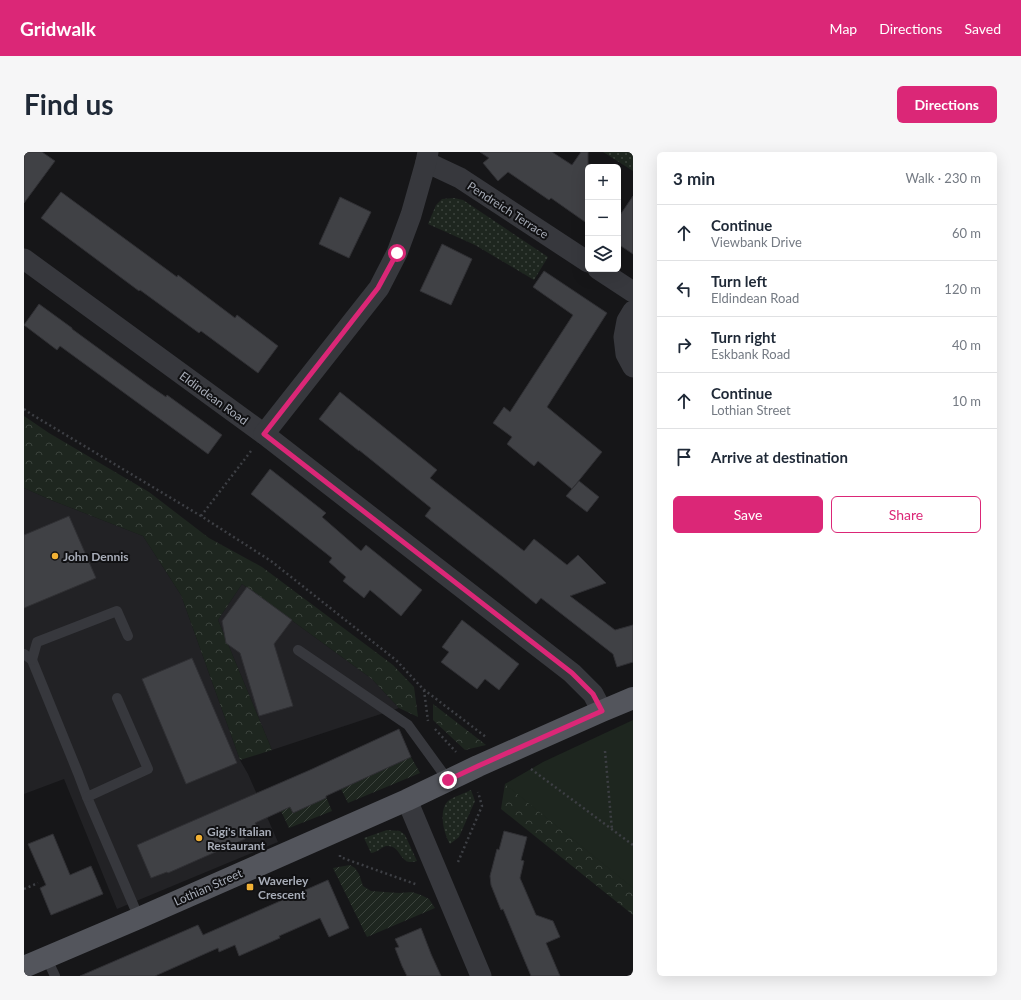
<!DOCTYPE html>
<html lang="en">
<head>
<meta charset="utf-8">
<style>
	:root { --surface:#fff; --page:#f6f6f7; --text:#1f2937; --muted:#747a83; --line:#e0e1e3; --accent:#db2777 }
	body { margin:0; font-family:Lato,sans-serif; background:var(--page); color:var(--text) }
	.controls { position:absolute; right:12px; top:12px; display:grid; overflow:hidden; border-radius:6px; box-shadow:0 4px 16px #0002 }
	.controls button { width:36px; height:36px; display:grid; place-items:center; padding:0; border:0; border-bottom:1px solid var(--line); background:var(--surface); color:var(--text); font:20px sans-serif }
	.stop { position:absolute; width:12px; height:12px; margin:-9px; border:3px solid #db2777; border-radius:50%; background:#fff }
	.stop.end { background:#db2777; border-color:#fff; box-shadow:0 1px 4px #0008 }
	.list { margin:0; padding:0; list-style:none }
	h2 { display:flex; justify-content:space-between; align-items:center; height:52px; margin:0; padding:0 16px; font-size:17px }
	h2 small { font-size:13px; font-weight:400; color:var(--muted) }
	.list li { display:grid; grid-template-columns:26px 1fr auto; gap:12px; align-items:center; box-sizing:border-box; height:56px; padding:0 16px; border-top:1px solid var(--line) }
	.list b { display:block; font-size:15px; white-space:nowrap }
	.list p { margin:0; font-size:13px; white-space:nowrap; color:var(--muted) }
	.list em { font-size:13px; font-style:normal; color:var(--muted) }
	.actions { display:flex; gap:8px; padding:12px 16px }
	.actions a { flex:1; padding:9px 0; border:1px solid var(--accent); border-radius:6px; text-align:center; font-size:14px; color:var(--accent) }
	.actions .main { background:var(--accent); color:#fff }
	.icon { flex:none; width:22px; height:22px; fill:none; stroke:currentColor; stroke-width:2; stroke-linecap:round; stroke-linejoin:round }
	.map { position:relative; flex:none; width:609px; height:824px; overflow:hidden; border-radius:6px }
	header { display:flex; align-items:center; gap:24px; box-sizing:border-box; height:56px; padding:0 20px; background:var(--accent); color:#fff }
	header strong { font-size:19px }
	nav { display:flex; gap:22px; margin-inline-start:auto; font-size:14px }
	.intro { display:flex; align-items:center; justify-content:space-between; box-sizing:border-box; height:96px; padding:0 24px }
	h1 { margin:0; font-size:28px }
	.button { padding:10px 18px; border-radius:6px; background:var(--accent); color:#fff; font-size:14px; font-weight:700 }
	main { display:flex; gap:24px; padding:0 24px }
	aside { flex:1; background:var(--surface); border-radius:6px; box-shadow:0 4px 16px #0002 }
	.map>svg:first-child { display:block }
</style>
</head>
<body>
<header>
<strong>Gridwalk</strong>
<nav><a>Map</a><a>Directions</a><a>Saved</a></nav>
</header>
<div class="intro"><h1>Find us</h1><a class="button">Directions</a></div>
<main>
<div class="map">
<svg width="609" height="824" viewBox="0 0 609 824">
	<defs>
		<pattern id="grass-dots" width="8" height="8" patternUnits="userSpaceOnUse"><rect width="8" height="8" fill="#1e261f"/><path d="M2 2h.1M6 6h.1" fill="none" stroke="#3c433d" stroke-width="1.8" stroke-linecap="round"/></pattern>
		<pattern id="forest-crowns" width="20" height="18" patternUnits="userSpaceOnUse"><rect width="20" height="18" fill="#1e261f"/><path d="M2 6a3 3 0 1 1 6 0M12 15a3 3 0 1 1 6 0" fill="none" stroke="#3c433d"/></pattern>
		<pattern id="garden-furrows" width="10" height="10" patternUnits="userSpaceOnUse"><rect width="10" height="10" fill="#1e261f"/><path d="M-1 1l2-2M0 10L10 0M9 11l2-2" fill="none" stroke="#3c433d"/></pattern>
	</defs>
	<rect width="100%" height="100%" fill="#161618"/>
	<!-- built -->
	<g fill="#222225">
		<polygon points="0,336 27,348 119,384 157,443 216,608 224,622 254,690 93,757 40,627 0,642"/>
		<polygon points="218,432 348,527 375,556 248,598 194,468"/>
	</g>
	<!-- grass -->
	<g fill="url(#grass-dots)">
		<polygon points="579,0 609,0 609,19"/>
		<polygon points="430,46 439,48 524,105 510,128 451,93 404,72 412,53 418,47"/>
		<path d="M 447,638 L 451,649 L 435,685 L 426,692 C 420,682 414,659 424,649 C 429,645 441,641 447,638 Z"/>
		<path d="M 363,678 L 376,679 L 381,683 L 393,709 C 375,715 378,694 364,694 C 359,693 355,700 347,701 L 340,686 Z"/>
	</g>
	<!-- forest -->
	<g fill="url(#forest-crowns)">
		<polygon points="0,264 25,281 125,340 185,386 238,415 369,513 390,535 394,565 375,556 348,527 218,432 194,468 248,598 216,608 157,443 119,384 27,348 0,336"/>
		<polygon points="409,552 462,593 441,598 409,568"/>
		<polygon points="501,625 609,714 609,763 477,657 481,632"/>
	</g>
	<!-- park -->
	<polygon fill="#1e261f" points="609,568 609,736 481,632 519,610"/>
	<!-- garden -->
	<g fill="url(#garden-furrows)">
		<polygon points="387,605 396,621 324,651 317,637"/>
		<polygon points="302,645 308,659 265,676 257,659 266,655 269,661"/>
		<polygon points="326,713 331,716 335,722 339,734 347,739 375,741 388,740 397,743 405,747 411,756 343,785 309,716"/>
	</g>
	<!-- building -->
	<g fill="#404145" stroke="#303034">
		<polygon points="0,0 18,0 31,9 0,51"/>
		<polygon points="456,0 528,0 548,13 557,0 564,0 564,72 527,46 525,48 484,20 474,29 459,11 465,6"/>
		<polygon points="37,40 153,125 154,123 211,166 213,163 254,194 234,221 177,179 175,181 116,138 115,139 17,66"/>
		<polygon points="609,44 609,102 594,92 594,66"/>
		<polygon points="316,45 347,60 325,106 295,92"/>
		<polygon points="418,92 448,107 427,153 396,139"/>
		<polygon points="520,119 583,161 523,255 578,300 548,337 514,309 510,314 483,292 488,285 469,271 480,255 486,260 549,163 509,135"/>
		<polygon points="15,152 48,176 48,177 126,234 142,245 143,243 198,283 184,302 36,194 33,198 0,173"/>
		<polygon points="316,240 413,318 406,326 500,399 510,387 543,413 554,403 582,431 546,444 591,478 609,473 609,510 593,515 589,502 517,446 512,452 479,425 401,364 407,356 335,298 335,299 295,267"/>
		<polygon points="246,317 302,361 298,365 337,399 342,393 398,438 377,464 346,438 340,446 319,429 322,425 305,410 308,406 227,342"/>
		<polygon points="555,329 575,345 563,360 542,344"/>
		<polygon points="45,364 72,426 0,456 0,383"/>
		<polygon points="223,435 268,468 250,492 269,554 235,564 216,501 202,491 198,469"/>
		<polygon points="438,468 495,512 475,538 461,527 453,537 417,510 425,500 418,495"/>
		<polygon points="168,506 213,611 162,632 118,527"/>
		<polygon points="375,577 387,605 302,644 302,646 269,661 266,655 231,671 235,679 221,686 221,687 144,721 143,720 127,726 113,693 286,618"/>
		<polygon points="480,679 503,685 497,708 500,709 496,726 512,763 529,769 536,785 522,791 536,824 507,824 479,757 477,758 467,733 466,724 473,697 475,698"/>
		<polygon points="29,682 46,723 67,714 79,742 27,763 16,736 22,733 4,692"/>
		<polygon points="304,728 325,776 305,785 296,766 255,784 256,786 215,804 211,793 195,800 194,796 131,824 56,824 174,773 179,783"/>
		<polygon points="397,776 407,802 417,824 383,824 378,814 371,796 375,795 371,787"/>
	</g>
	<g fill="none" stroke-linecap="round" stroke-linejoin="round">
		<!-- path -->
		<g stroke="#3d3f44" stroke-width="2.5" stroke-dasharray="2 3" stroke-linecap="butt">
			<polyline points="0,257 7,262 177,364 247,409 373,509 399,537 462,585"/>
			<polyline points="177,364 227,299"/>
			<polyline points="400,538 404,569"/>
			<polyline points="411,577 432,600"/>
			<polyline points="581,599 588,678"/>
			<polyline points="507,617 609,693"/>
			<polyline points="316,703 316,705 394,733"/>
			<polyline points="434,710 458,654 454,640"/>
			<polyline points="0,737 14,731"/>
		</g>
		<!-- lane -->
		<g stroke="#37383d" stroke-width="10">
			<polyline points="274,498 384,573 424,628"/>
			<polyline points="0,502 8,508 54,621 63,645 115,766"/>
			<polyline points="8,508 13,490 93,459 104,484"/>
			<polyline points="63,645 124,617 93,546"/>
			<polyline points="22,805 31,824"/>
		</g>
		<!-- street -->
		<g stroke="#37383d" stroke-width="21">
			<polyline points="402,10 436,26 564,110"/>
			<polyline points="0,107 240,282 548,521 569,542 578,559"/>
			<polyline points="574,117 609,140"/>
			<polyline points="609,159 603,169 600,185 602,202 609,215"/>
			<polyline points="240,282 355,136 373,101 387,63 402,10 404,0"/>
			<polyline points="383,648 457,824"/>
		</g>
		<!-- primary -->
		<polyline stroke="#53555c" stroke-width="22" points="0,815 115,766 383,648 454,614 578,559 609,546"/>
	</g>
	<g fill="none" stroke-linecap="round" stroke-linejoin="round">
		<!-- route -->
		<polyline stroke="#db2777" stroke-width="5" points="373,101 354,136 240,282 548,521 569,542 578,559 454,614 424,628"/>
	</g>
	<!-- markers -->
	<g fill="#f2b134" stroke="#111113" stroke-width="1.5">
		<circle cx="31" cy="404" r="4"/>
		<circle cx="175" cy="686" r="4"/>
		<rect x="222" y="731" width="8" height="8" rx="2"/>
	</g>
	<g text-anchor="middle" dominant-baseline="central" stroke-width="4" stroke-linejoin="round" paint-order="stroke">
		<!-- street labels -->
		<g font-size="12" fill="#a8adb8" stroke="#111113">
			<text transform="translate(484 58) rotate(33)">Pendreich Terrace</text>
			<text transform="translate(190 246) rotate(36)">Eldindean Road</text>
			<text transform="translate(184 735) rotate(-24)">Lothian Street</text>
		</g>
		<!-- poi labels -->
		<g font-size="12" font-weight="bold" fill="#a8adb8" stroke="#111113" text-anchor="start">
			<text x="39" y="404">John Dennis</text>
			<text x="183" y="679">Gigi's Italian<tspan x="183" dy="14">Restaurant</tspan></text>
			<text x="234" y="728">Waverley<tspan x="234" dy="14">Crescent</tspan></text>
		</g>
	</g>
</svg>
<div class="controls">
<button>+</button>
<button>−</button>
<button><svg class="icon" aria-label="layers" viewBox="0 0 24 24"><path d="M12 4l9 5-9 5-9-5zM3 14l9 5 9-5"/></svg></button>
</div>
<div class="stop" style="left:373px;top:101px"></div>
<div class="stop end" style="left:424px;top:628px"></div>
</div>
<aside>
<h2>3 min<small>Walk · 230 m</small></h2>
<ul class="list">
<li><svg class="icon" aria-label="ahead" viewBox="0 0 24 24"><path d="M12 20V5M6 11l6-6 6 6"/></svg><div><b>Continue</b><p>Viewbank Drive</p></div><em>60 m</em></li>
<li><svg class="icon" aria-label="left" viewBox="0 0 24 24"><path d="M17 20v-9H6M10 6l-5 5 5 5"/></svg><div><b>Turn left</b><p>Eldindean Road</p></div><em>120 m</em></li>
<li><svg class="icon" aria-label="right" viewBox="0 0 24 24"><path d="M7 20v-9h11M14 6l5 5-5 5"/></svg><div><b>Turn right</b><p>Eskbank Road</p></div><em>40 m</em></li>
<li><svg class="icon" aria-label="ahead" viewBox="0 0 24 24"><path d="M12 20V5M6 11l6-6 6 6"/></svg><div><b>Continue</b><p>Lothian Street</p></div><em>10 m</em></li>
<li><svg class="icon" aria-label="arrive" viewBox="0 0 24 24"><path d="M6 21V4h12l-3 4 3 4H6"/></svg><div><b>Arrive at destination</b></div></li>
</ul>
<div class="actions"><a class="main">Save</a><a>Share</a></div>
</aside>
</main>
</body>
</html>
